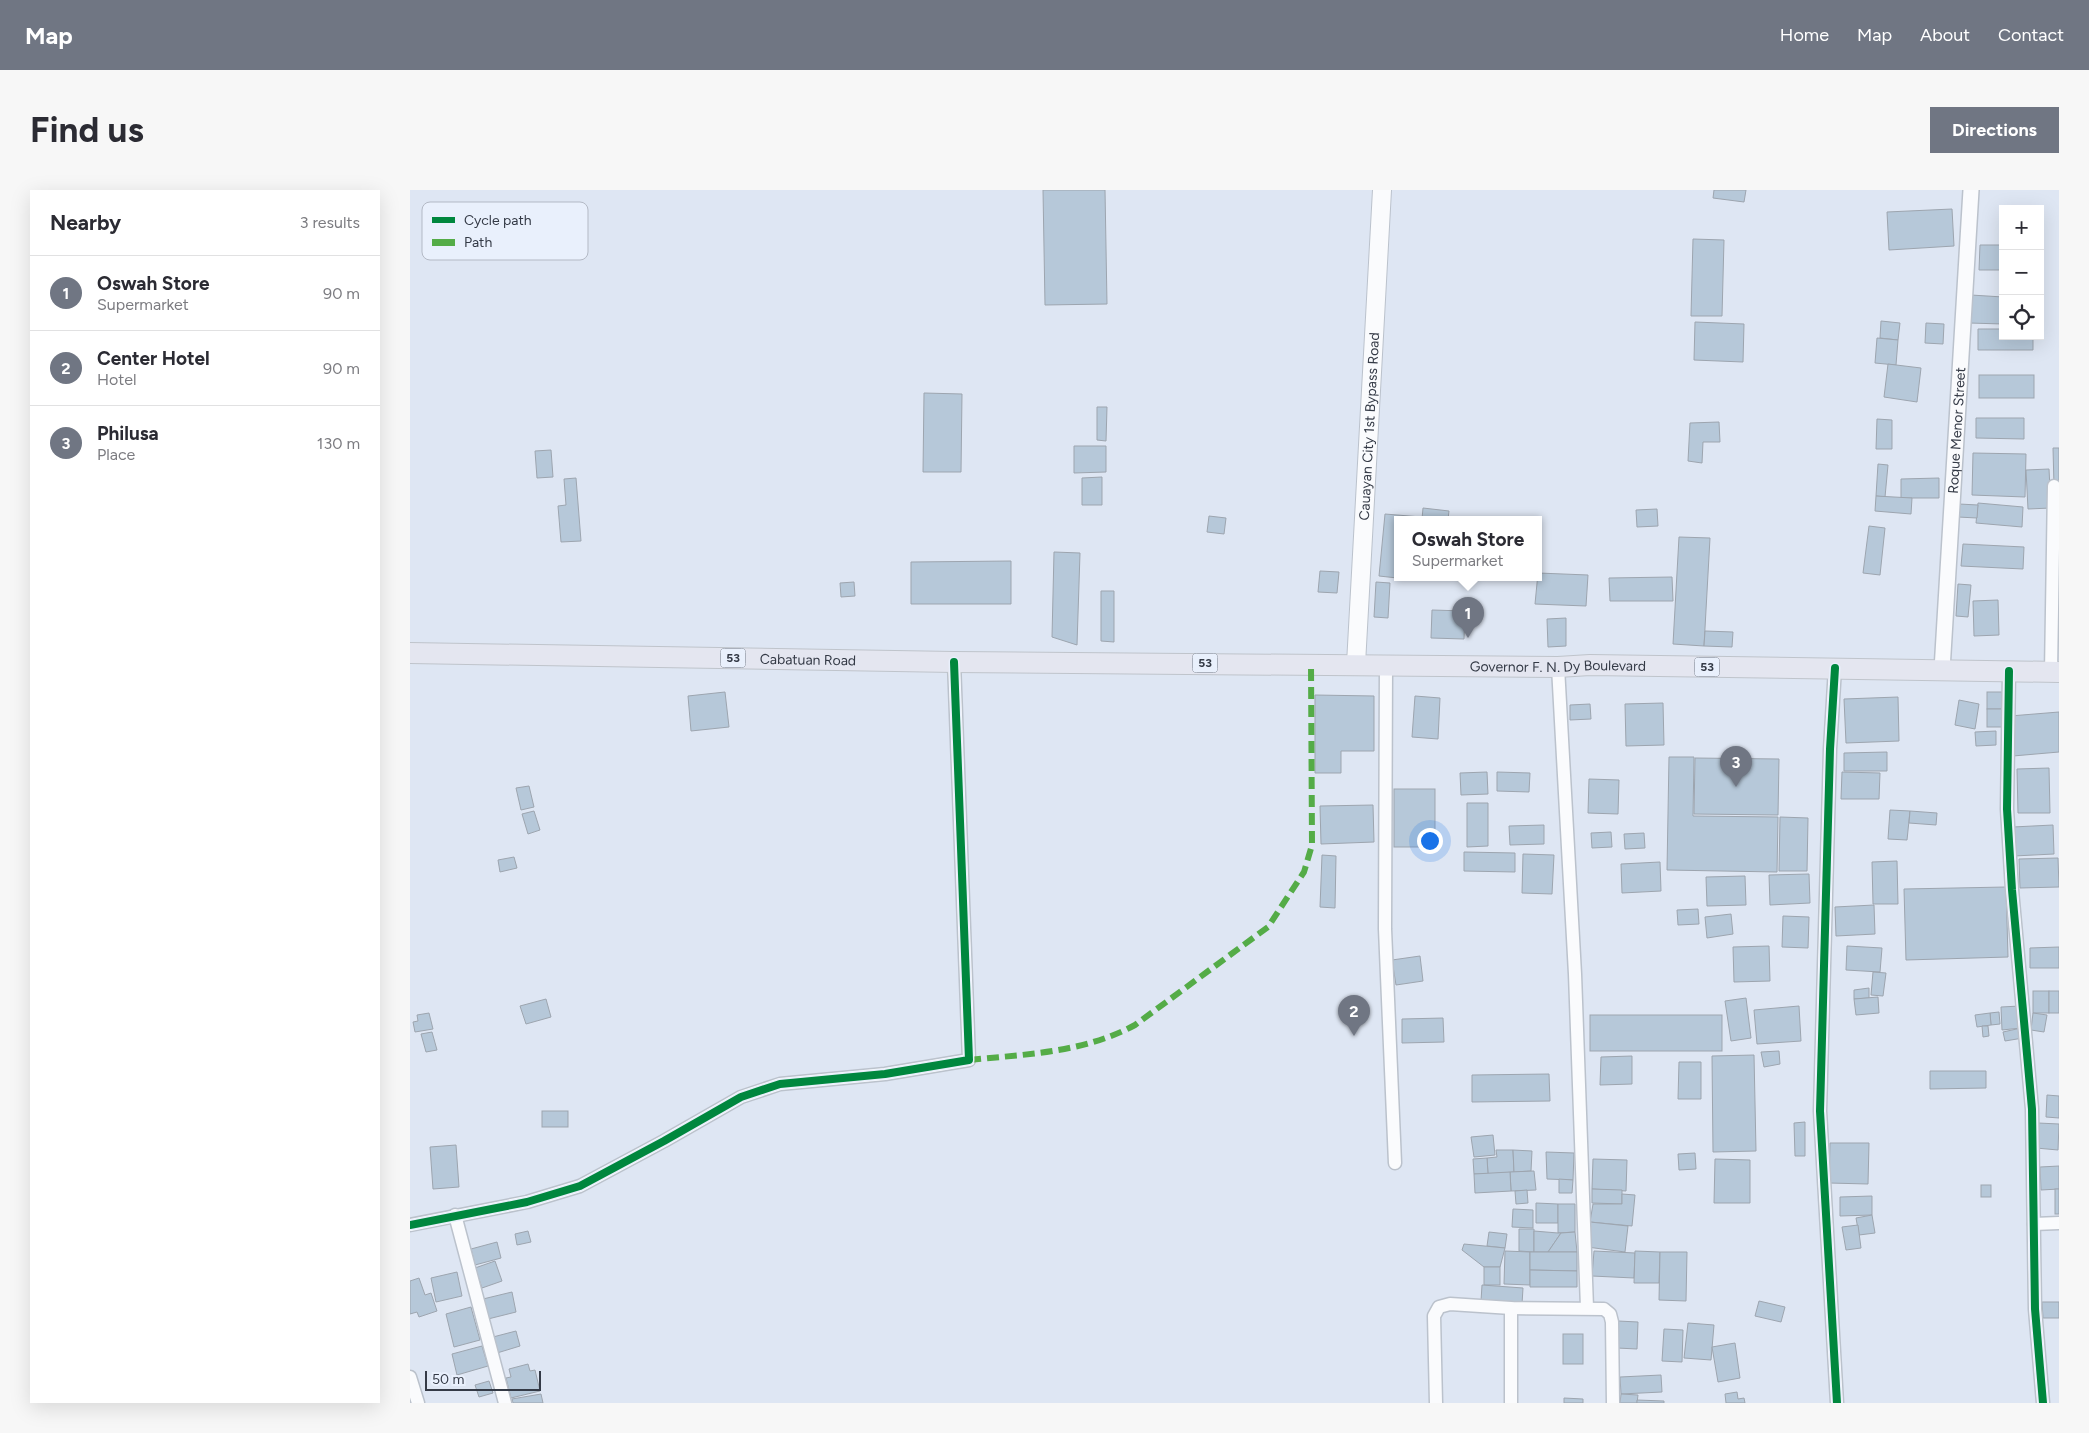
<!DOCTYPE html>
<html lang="en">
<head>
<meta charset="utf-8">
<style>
	:root { --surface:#fff; --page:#f7f7f7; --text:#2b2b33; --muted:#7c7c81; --line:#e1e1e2; --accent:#707683 }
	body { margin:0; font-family:Figtree,sans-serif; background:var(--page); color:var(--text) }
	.controls { position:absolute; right:15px; top:15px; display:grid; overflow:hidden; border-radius:0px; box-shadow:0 5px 20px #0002 }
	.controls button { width:45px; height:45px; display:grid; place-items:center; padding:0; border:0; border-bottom:1px solid var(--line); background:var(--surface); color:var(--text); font:25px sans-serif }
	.scale { position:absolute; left:15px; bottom:12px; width:116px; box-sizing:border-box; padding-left:5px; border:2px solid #343a46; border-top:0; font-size:14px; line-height:18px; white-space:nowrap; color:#343a46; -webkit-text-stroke:4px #e9f0fc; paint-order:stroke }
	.you { position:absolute; left:1019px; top:650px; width:18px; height:18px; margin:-12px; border:4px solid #fff; border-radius:50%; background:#1a73e8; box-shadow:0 0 0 8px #1a73e833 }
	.badge { display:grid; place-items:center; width:32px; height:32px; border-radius:50%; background:var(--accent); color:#fff; font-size:16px; font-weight:700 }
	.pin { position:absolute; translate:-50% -41px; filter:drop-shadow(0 1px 2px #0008) }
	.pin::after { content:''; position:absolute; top:26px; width:18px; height:15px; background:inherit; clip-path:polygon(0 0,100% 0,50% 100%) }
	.popup { position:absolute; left:984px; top:326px; width:148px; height:65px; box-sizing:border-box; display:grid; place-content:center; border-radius:0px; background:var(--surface); filter:drop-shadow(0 1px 4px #0005); font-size:16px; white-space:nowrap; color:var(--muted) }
	.popup b { font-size:19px; color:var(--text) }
	.popup::after { content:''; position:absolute; left:50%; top:100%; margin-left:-10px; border:10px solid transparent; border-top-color:var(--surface) }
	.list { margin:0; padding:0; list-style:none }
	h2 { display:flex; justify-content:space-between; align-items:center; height:65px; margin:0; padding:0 20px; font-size:21px }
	h2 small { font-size:16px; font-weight:400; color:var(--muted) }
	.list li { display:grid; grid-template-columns:32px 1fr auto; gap:15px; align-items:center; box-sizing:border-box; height:75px; padding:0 20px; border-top:1px solid var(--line) }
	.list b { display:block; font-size:19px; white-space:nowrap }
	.list p { margin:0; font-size:16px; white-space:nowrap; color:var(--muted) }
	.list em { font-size:16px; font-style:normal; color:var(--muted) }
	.icon { flex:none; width:28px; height:28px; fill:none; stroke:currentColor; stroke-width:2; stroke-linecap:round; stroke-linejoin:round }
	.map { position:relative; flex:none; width:1649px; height:1213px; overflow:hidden; border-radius:0px }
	header { display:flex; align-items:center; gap:30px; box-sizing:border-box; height:70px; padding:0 25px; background:var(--accent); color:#fff }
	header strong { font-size:24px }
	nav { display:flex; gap:28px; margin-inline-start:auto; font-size:18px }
	.intro { display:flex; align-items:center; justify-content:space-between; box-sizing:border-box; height:120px; padding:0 30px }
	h1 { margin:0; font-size:35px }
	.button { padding:12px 22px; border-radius:0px; background:var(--accent); color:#fff; font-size:18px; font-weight:700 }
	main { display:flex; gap:30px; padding:0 30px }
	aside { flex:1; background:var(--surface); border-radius:0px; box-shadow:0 5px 20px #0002 }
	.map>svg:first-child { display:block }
</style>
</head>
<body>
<header>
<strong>Map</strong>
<nav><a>Home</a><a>Map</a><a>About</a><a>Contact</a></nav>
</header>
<div class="intro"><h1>Find us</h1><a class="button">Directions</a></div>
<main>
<aside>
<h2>Nearby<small>3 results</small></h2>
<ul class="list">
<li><span class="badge">1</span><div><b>Oswah Store</b><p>Supermarket</p></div><em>90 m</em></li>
<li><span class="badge">2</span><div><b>Center Hotel</b><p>Hotel</p></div><em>90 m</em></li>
<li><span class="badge">3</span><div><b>Philusa</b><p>Place</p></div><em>130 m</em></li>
</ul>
</aside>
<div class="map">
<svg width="1649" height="1213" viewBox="0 0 1649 1213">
	<rect width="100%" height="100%" fill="#dee6f3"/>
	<!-- building -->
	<g fill="#b6c8d9" stroke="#9da5af">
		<polygon points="633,0 695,0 697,114 635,115"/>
		<polygon points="1304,0 1336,0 1334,12 1303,8"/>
		<polygon points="1542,19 1544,56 1479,60 1477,22"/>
		<polygon points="1283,49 1314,50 1312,126 1281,126"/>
		<polygon points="1570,55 1593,55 1593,80 1569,80"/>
		<polygon points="1561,105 1593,107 1593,134 1559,133"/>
		<polygon points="1471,131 1490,133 1488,150 1470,148"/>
		<polygon points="1285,132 1334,134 1333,172 1284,170"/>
		<polygon points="1516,133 1534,134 1533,154 1515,153"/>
		<polygon points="1568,139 1593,139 1593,146 1623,146 1623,160 1568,160"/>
		<polygon points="1467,148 1488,150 1486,175 1465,173"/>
		<polygon points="1478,174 1511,178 1507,212 1474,207"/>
		<rect x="1569" y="185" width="55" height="23"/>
		<polygon points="514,203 552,204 551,282 513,282"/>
		<polygon points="687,217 697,217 696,251 687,250"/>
		<polygon points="1566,228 1614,228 1614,249 1566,248"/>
		<polygon points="1467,229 1482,230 1482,259 1466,259"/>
		<polygon points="1309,232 1310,252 1293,252 1292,273 1278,271 1280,233"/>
		<polygon points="664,256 696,256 696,282 664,283"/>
		<polygon points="1643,258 1649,258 1649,296 1644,296"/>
		<polygon points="141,260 143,287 127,288 125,261"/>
		<polygon points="1563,263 1616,264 1615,307 1562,305"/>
		<polygon points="1468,274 1478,275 1475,307 1466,306"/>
		<polygon points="1639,279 1641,318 1618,319 1616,280"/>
		<polygon points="692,287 692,315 672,315 672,288"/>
		<polygon points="166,288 171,351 151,352 148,316 156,315 154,289"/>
		<polygon points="1529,288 1529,308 1491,308 1491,289"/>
		<polygon points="1466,306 1502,308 1501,324 1465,321"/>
		<polygon points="1568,313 1613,317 1612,337 1566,333"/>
		<polygon points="1549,314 1568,315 1567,328 1548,327"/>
		<polygon points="1013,318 1039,321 1038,329 1012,329"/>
		<polygon points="1247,319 1248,336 1227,337 1226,320"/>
		<polygon points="975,324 1011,327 1011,329 988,329 988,387 1006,387 1006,390 969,386"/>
		<polygon points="799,326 816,328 814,344 797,342"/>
		<polygon points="1459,336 1475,338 1470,385 1453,383"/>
		<polygon points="1269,347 1300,348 1294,456 1263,454"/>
		<polygon points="1553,354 1614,357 1613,379 1551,376"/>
		<polygon points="644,362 670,363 667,455 642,447"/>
		<polygon points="601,371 601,414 501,414 501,372"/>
		<polygon points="910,381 929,382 927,403 908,402"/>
		<polygon points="1128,383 1178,385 1176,416 1125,414"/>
		<polygon points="1262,387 1263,411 1200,411 1199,388"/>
		<polygon points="444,392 445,406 431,407 430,393"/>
		<polygon points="966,392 980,393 978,428 964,427"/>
		<polygon points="1548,394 1561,395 1558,427 1546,426"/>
		<polygon points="691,401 704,401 704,452 691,451"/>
		<polygon points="1588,410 1589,445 1564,446 1563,411"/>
		<polygon points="1022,420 1055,421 1054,449 1021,448"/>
		<polygon points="1156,428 1156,456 1138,457 1137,429"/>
		<polygon points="1295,441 1323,442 1322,457 1294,456"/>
		<polygon points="315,502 319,537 281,541 278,506"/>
		<rect x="1577" y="502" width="15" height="17"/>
		<polygon points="905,505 964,506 964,561 931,561 931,583 905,583"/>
		<polygon points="1005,506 1030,508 1028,549 1002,547"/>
		<polygon points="1488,507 1489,551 1436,553 1434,509"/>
		<polygon points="1549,510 1569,514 1565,539 1545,535"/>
		<polygon points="1253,513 1254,555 1216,556 1215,514"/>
		<polygon points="1180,514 1181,529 1160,530 1160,515"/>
		<rect x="1577" y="519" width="15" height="18"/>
		<polygon points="1649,522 1649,562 1603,566 1600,526"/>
		<polygon points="1586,541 1586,555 1566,556 1565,542"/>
		<polygon points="1477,562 1477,581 1434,581 1434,563"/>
		<polygon points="1259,567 1284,567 1283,626 1368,627 1367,682 1257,680"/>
		<polygon points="1285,568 1369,569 1368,625 1284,624"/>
		<polygon points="1639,578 1640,623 1608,623 1607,579"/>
		<polygon points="1077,582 1078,604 1051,605 1050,583"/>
		<polygon points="1087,582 1120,583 1119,602 1087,601"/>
		<polygon points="1432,582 1470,583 1469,609 1431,609"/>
		<polygon points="1179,589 1209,590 1208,624 1178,623"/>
		<polygon points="119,596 124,617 111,620 106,598"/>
		<rect x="984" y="599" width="41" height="58"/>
		<polygon points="1057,613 1078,613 1078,656 1057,657"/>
		<polygon points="963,615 964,652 911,654 910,616"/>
		<polygon points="1480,620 1500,621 1497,650 1478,649"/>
		<polygon points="124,621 130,640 118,644 112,624"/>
		<polygon points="1500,621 1527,623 1526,635 1499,633"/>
		<polygon points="1370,627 1398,628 1397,681 1369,681"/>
		<polygon points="1134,635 1134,654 1100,655 1099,636"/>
		<polygon points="1643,635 1644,664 1604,666 1603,637"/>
		<polygon points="1201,642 1202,657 1182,658 1181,643"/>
		<polygon points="1234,643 1235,658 1215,659 1214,644"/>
		<polygon points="1054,662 1105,663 1105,682 1054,681"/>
		<polygon points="1113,664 1144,665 1142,704 1112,703"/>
		<polygon points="912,665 926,666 925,718 910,717"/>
		<polygon points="104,667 107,678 90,682 88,670"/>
		<polygon points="1648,668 1649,697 1610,698 1609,669"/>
		<polygon points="1487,671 1488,714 1463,714 1462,672"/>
		<polygon points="1250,672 1251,701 1212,703 1211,674"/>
		<polygon points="1399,684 1400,713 1360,715 1359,685"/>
		<polygon points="1335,686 1336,715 1297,716 1296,687"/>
		<polygon points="1596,697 1598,767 1496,770 1494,699"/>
		<polygon points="1464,715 1465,744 1426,746 1425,717"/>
		<polygon points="1288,719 1289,734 1268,735 1267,720"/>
		<polygon points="1321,724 1323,744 1297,748 1295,727"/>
		<polygon points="1373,726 1399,727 1398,758 1372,757"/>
		<polygon points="1359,756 1360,791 1324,792 1323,757"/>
		<polygon points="1437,756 1472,758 1470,782 1436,780"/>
		<polygon points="1649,757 1649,778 1620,778 1620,758"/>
		<polygon points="1010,766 1013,791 986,795 982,770"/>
		<polygon points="1463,782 1476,783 1473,806 1461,805"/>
		<polygon points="1459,798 1459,808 1444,809 1444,800"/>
		<rect x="1623" y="801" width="16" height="22"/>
		<rect x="1639" y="801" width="10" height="22"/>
		<polygon points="1468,807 1469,823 1446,825 1444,809"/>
		<polygon points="1336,808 1341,848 1321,851 1315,811"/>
		<polygon points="136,809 141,827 116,834 110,816"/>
		<polygon points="1389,816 1391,851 1347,854 1344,820"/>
		<polygon points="1610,816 1611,838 1592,840 1591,817"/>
		<polygon points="1589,822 1590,834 1581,835 1580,823"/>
		<polygon points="19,823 23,839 5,842 3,832 8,831 7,825"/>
		<polygon points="1580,823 1581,835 1567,837 1565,825"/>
		<polygon points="1623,823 1637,825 1634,842 1621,840"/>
		<rect x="1180" y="825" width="132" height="36"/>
		<polygon points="1033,828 1034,852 992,853 992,829"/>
		<polygon points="1572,836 1578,836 1579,846 1573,847"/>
		<polygon points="1611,838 1613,848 1595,851 1593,842"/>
		<polygon points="22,842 27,860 16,862 11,844"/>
		<polygon points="1369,861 1370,874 1354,877 1351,862"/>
		<polygon points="1344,865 1346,961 1303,962 1302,866"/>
		<polygon points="1222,866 1222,894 1190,895 1191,867"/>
		<polygon points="1269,872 1291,872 1291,909 1268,909"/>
		<polygon points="1520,881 1576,881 1576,898 1520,899"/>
		<polygon points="1139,884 1140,911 1062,912 1062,885"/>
		<polygon points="1637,905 1649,906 1649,928 1636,927"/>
		<rect x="132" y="921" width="26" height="16"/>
		<polygon points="1395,932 1395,966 1385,966 1384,933"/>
		<polygon points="1628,933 1649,934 1648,960 1626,958"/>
		<polygon points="1083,945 1085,965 1064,967 1061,947"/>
		<polygon points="1420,953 1459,953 1458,994 1419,993"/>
		<polygon points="46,955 49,997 23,999 20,957"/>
		<polygon points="1086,960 1103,960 1104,982 1078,984 1077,968 1087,967"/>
		<polygon points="1103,960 1122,961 1121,981 1104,982"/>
		<polygon points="1136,962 1164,963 1163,990 1137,989"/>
		<polygon points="1285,963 1286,979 1269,980 1268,964"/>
		<polygon points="1077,968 1078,984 1064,984 1063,969"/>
		<polygon points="1183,969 1217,970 1216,1001 1182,999"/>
		<polygon points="1305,969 1340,970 1340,1013 1304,1013"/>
		<polygon points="1649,976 1649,999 1631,1000 1630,977"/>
		<polygon points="1124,981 1126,1000 1101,1001 1100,982"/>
		<polygon points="1100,982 1101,1001 1065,1003 1064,984"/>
		<polygon points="1149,989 1163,990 1162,1003 1149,1003"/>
		<rect x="1571" y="995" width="10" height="12"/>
		<polygon points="1182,999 1212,1000 1212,1014 1182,1013"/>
		<rect x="1645" y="999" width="4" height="25"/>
		<polygon points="1117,1000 1118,1013 1106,1014 1105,1001"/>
		<polygon points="1212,1004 1225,1005 1222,1036 1180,1032 1183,1014 1212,1014"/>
		<polygon points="1462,1006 1462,1025 1430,1026 1430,1007"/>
		<polygon points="1126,1013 1148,1014 1148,1033 1126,1033"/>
		<polygon points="1148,1014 1165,1014 1165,1042 1148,1043"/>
		<polygon points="1103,1019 1123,1020 1123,1038 1102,1037"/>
		<polygon points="1462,1025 1465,1043 1449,1045 1446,1028"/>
		<polygon points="1180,1032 1218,1036 1215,1062 1177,1057"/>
		<polygon points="1448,1035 1451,1058 1436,1060 1432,1037"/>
		<polygon points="1109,1039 1124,1039 1124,1062 1109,1061"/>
		<polygon points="118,1041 121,1052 107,1055 105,1044"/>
		<polygon points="1124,1041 1148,1043 1151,1043 1138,1062 1124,1062"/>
		<polygon points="1079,1042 1097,1044 1095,1058 1077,1056"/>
		<polygon points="1165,1042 1167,1062 1138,1062 1151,1043"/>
		<polygon points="87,1052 91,1068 65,1075 61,1059"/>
		<polygon points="1054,1054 1095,1058 1090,1077 1074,1077 1052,1060"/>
		<polygon points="1095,1061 1120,1062 1120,1095 1094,1094"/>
		<polygon points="1184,1061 1225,1063 1224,1088 1182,1086"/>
		<polygon points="1225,1061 1250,1062 1249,1093 1224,1093"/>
		<polygon points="1120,1062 1167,1062 1167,1081 1120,1080"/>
		<polygon points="1250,1062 1277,1062 1276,1111 1249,1110"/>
		<polygon points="85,1071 92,1091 72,1098 65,1078"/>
		<rect x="1074" y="1077" width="16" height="18"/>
		<polygon points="1120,1080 1167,1081 1167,1097 1120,1097"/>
		<polygon points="47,1082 52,1106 26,1112 21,1088"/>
		<polygon points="9,1088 15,1105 21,1103 27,1121 9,1127 7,1122 0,1124 0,1091"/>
		<polygon points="1072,1095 1113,1098 1112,1114 1071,1111"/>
		<polygon points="102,1102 106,1122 78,1129 73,1109"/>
		<polygon points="1349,1111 1375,1117 1371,1132 1345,1126"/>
		<polygon points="1632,1112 1649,1112 1649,1128 1633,1128"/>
		<polygon points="61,1117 70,1150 44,1157 36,1124"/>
		<polygon points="1208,1131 1228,1132 1227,1159 1207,1158"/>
		<polygon points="1278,1133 1304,1135 1301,1170 1274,1168"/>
		<polygon points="1254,1139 1273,1140 1272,1172 1252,1171"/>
		<polygon points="106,1141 110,1156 87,1163 83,1147"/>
		<rect x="1153" y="1144" width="20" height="30"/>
		<polygon points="1325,1153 1330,1188 1308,1192 1302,1157"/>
		<polygon points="72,1156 78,1176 47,1185 42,1164"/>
		<polygon points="118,1174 120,1181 125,1180 130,1201 101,1208 96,1188 101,1187 99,1179"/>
		<polygon points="1251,1185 1252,1202 1211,1204 1210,1187"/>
		<polygon points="79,1191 83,1203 69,1207 65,1195"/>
		<polygon points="1327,1202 1328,1209 1334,1208 1335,1213 1316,1213 1315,1204"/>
		<polygon points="131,1204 133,1213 103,1213 102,1209"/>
		<polygon points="1211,1204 1228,1205 1227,1213 1210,1213"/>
		<polygon points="1154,1208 1173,1209 1173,1213 1154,1213"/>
		<polygon points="1227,1210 1254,1211 1254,1213 1227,1213"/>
	</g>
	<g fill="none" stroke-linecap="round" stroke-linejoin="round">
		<!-- minor casing -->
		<g stroke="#bbc2cc" stroke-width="15">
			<g id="minor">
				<polyline points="976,474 975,739 985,973"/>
				<polyline points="1148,477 1165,784 1177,1118"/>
				<polyline points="1425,478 1420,559 1410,921 1427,1213"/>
				<polyline points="1599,481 1597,619 1602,700 1622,919 1625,1119 1633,1213"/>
				<polyline points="1641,482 1644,296"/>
				<polyline points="45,1025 95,1213"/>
				<polyline points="1624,1034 1649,1033"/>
				<polyline points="0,1035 117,1012 170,996 254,951 331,907 370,894 475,884 559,870 544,472"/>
				<polyline points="0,1187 8,1213"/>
				<polyline points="1026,1213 1024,1126 1029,1117 1040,1114 1101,1118 1194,1119 1200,1124 1202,1132 1203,1213"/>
				<polyline points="1101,1213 1101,1118"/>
			</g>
		</g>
		<!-- tertiary casing -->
		<g stroke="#bbc2cc" stroke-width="18">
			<g id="tertiary">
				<path id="s1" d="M 1532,480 L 1561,0"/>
			</g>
		</g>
		<!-- secondary casing -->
		<g stroke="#bbc2cc" stroke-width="20">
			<g id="secondary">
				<path id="s2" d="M 946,474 L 972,0"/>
			</g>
		</g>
		<!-- trunk casing -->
		<g stroke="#bfc4cb" stroke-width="22">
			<g id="trunk">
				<path id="s3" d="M 0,463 L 544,472 L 1148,477 L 1180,475 L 1649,482"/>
			</g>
		</g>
		<!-- minor -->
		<use href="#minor" stroke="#fafbfd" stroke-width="12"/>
		<!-- tertiary -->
		<use href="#tertiary" stroke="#fafbfd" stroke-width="15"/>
		<!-- secondary -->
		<use href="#secondary" stroke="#fafbfd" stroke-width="18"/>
		<!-- trunk -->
		<use href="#trunk" stroke="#e4e6f0" stroke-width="20"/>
		<!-- quiet -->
		<path stroke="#54ac47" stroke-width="6" stroke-dasharray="12 6" stroke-linecap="butt" d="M 559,870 C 617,864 673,863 725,835 L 858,737 L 894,682 L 902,655 L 901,474"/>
		<!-- cycleway casing -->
		<g stroke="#e9f0fc" stroke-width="11">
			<g id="cycleway">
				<polyline points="1425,478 1420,559 1410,921 1427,1213"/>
				<polyline points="1599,481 1597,619 1602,700 1622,919 1625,1119 1633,1213"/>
				<polyline points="0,1035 117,1012 170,996 254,951 331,907 370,894 475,884 559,870 544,472"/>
			</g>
		</g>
		<!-- cycleway -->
		<use href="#cycleway" stroke="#00873e" stroke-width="8"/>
	</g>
	<g text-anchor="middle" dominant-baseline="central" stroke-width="4" stroke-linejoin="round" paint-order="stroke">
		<!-- shield labels -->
		<g fill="#e9f0fc" stroke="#6a717d" stroke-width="1">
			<rect x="310.5" y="458.5" width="25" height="19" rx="4"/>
			<rect x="782.5" y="463.5" width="25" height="19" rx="4"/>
			<rect x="1284.5" y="467.5" width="25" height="19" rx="4"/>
		</g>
		<g font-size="12" font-weight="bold" fill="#343a46">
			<text x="323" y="468">53</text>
			<text x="795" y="473">53</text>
			<text x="1297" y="477">53</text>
		</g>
		<!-- street labels -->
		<g font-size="14" fill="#343a46" stroke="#e9f0fc">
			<text stroke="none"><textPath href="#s2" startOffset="238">Cauayan City 1st Bypass Road</textPath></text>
			<text stroke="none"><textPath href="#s1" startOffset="240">Roque Menor Street</textPath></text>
			<text stroke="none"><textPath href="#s3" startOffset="398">Cabatuan Road</textPath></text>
			<text stroke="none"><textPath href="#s3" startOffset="1148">Governor F. N. Dy Boulevard</textPath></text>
		</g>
	</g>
	<!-- legend -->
	<rect x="12" y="12" width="166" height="58" rx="8" fill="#e9f0fc" stroke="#b3b9c5" stroke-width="1"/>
	<rect x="22" y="27" width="23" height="6" fill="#00873e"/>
	<rect x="22" y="49" width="23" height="7" fill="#54ac47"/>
	<g font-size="14" fill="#343a46">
		<text x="54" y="35">Cycle path</text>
		<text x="54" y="57">Path</text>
	</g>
</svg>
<div class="controls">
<button>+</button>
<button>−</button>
<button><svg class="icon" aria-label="locate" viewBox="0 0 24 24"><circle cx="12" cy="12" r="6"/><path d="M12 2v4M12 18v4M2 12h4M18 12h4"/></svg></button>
</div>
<div class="scale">50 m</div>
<div class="you"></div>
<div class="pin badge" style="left:1058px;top:448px">1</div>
<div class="popup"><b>Oswah Store</b>Supermarket</div>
<div class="pin badge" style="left:944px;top:846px">2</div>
<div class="pin badge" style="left:1326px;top:597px">3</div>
</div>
</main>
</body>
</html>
